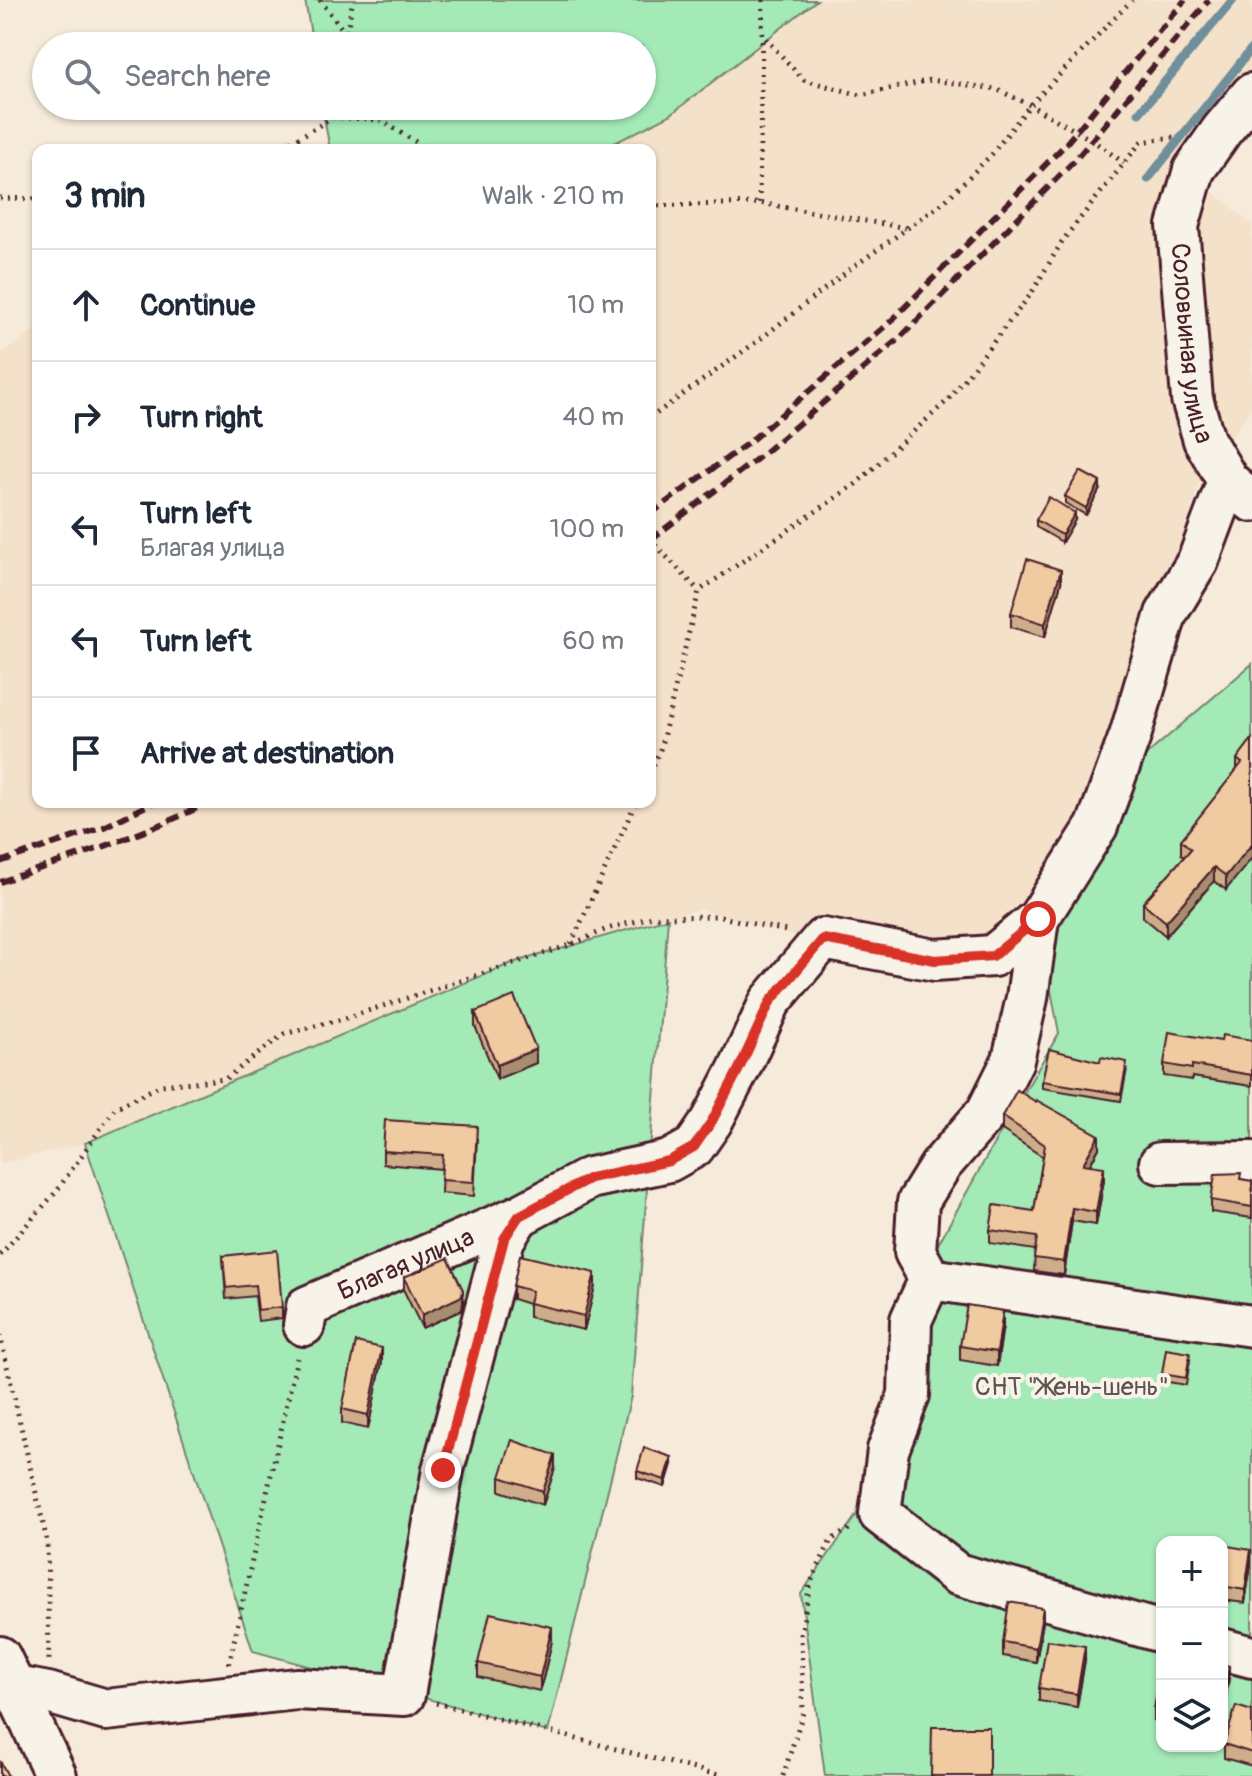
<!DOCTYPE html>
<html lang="en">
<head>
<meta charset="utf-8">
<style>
	:root { --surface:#fff; --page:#f6f6f7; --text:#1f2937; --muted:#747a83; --line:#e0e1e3 }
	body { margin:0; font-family:Pangolin,sans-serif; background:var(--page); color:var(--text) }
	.controls { position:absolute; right:24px; bottom:24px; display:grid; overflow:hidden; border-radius:16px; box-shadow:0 2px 6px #0004 }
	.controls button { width:72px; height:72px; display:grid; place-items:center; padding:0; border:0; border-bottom:2px solid var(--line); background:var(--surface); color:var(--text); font:40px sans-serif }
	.stop { position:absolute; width:24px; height:24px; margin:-18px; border:6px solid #d93025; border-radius:50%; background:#fff }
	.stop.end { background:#d93025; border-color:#fff; box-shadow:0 2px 8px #0008 }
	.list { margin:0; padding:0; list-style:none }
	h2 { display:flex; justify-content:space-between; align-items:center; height:104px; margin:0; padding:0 32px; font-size:34px }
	h2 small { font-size:26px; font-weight:400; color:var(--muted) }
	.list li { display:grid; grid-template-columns:52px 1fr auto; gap:24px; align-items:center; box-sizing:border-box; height:112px; padding:0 32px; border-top:2px solid var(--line) }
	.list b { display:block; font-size:30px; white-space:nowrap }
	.list p { margin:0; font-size:26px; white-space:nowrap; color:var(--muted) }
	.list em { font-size:26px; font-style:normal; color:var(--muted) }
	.icon { flex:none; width:44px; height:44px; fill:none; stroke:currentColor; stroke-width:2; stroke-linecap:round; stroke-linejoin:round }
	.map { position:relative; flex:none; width:1252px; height:1776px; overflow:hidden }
	.search { position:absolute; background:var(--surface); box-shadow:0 2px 6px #0004; left:32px; top:32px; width:624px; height:88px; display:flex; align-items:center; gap:20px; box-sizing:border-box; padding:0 28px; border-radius:44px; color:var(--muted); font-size:30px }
	.panel { position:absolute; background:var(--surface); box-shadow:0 2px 6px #0004; left:32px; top:144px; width:624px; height:664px; border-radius:16px }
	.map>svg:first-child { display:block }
</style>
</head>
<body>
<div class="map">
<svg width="1252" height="1776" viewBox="0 0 1252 1776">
	<rect width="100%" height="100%" fill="#f6ebda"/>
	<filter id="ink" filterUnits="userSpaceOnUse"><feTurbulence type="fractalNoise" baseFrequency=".0125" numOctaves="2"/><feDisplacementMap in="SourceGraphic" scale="16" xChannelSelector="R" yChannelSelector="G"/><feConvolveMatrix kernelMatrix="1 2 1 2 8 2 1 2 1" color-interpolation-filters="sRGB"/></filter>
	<g filter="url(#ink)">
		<!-- built -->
		<polygon fill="#f4e1c9" points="817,0 1252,0 1252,118 1205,185 1252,225 1252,407 1199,482 1124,748 1037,935 854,954 700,909 512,963 85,1143 0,1164 0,354 38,328 38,802 650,802 650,150 601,150 670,115"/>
		<!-- green -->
		<g fill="#a3eab7" stroke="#768471" stroke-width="2" fill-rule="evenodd">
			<polygon points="305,0 817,0 670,115 601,150 330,150 322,106 642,106 642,46 313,46"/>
			<path d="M 1252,664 L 1252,1776 L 825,1776 L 801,1594 L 857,1514 L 912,1291 L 992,1147 L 1059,1033 L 1042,942 L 1144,757 ZM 1162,1542 L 1222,1542 L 1222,1746 L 1162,1746 Z"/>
			<polygon points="668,918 631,1396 548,1732 253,1651 85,1143 512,963"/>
		</g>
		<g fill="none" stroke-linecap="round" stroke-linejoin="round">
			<!-- stream -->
			<g stroke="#708f9b" stroke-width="9">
				<polyline points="1139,113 1233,0"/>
				<polyline points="1148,179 1252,48"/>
			</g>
			<!-- minor casing -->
			<g stroke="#4a1f2b" stroke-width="46">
				<g id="minor">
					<path id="s1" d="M 1252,94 L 1222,130 L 1194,170 L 1178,226 L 1192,399 L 1204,440 L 1228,481 L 1252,501"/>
					<polyline points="1160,1163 1252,1162"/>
					<polyline points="930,1279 1252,1326"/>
					<path id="s2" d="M 304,1325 L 307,1307 L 519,1216 L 590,1178 L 669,1161 L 694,1147 L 712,1121 L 739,1069 L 770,1002 L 823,939 L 935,960 L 993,956 L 1038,919"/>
					<polyline points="1162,1632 957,1574 880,1514 888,1450 909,1395 911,1320 930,1279 915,1252 918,1202 941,1165 987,1112 1013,1060 1027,998 1038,919 1097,826 1130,736 1166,614 1198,561 1228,481"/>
					<polyline points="1222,1649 1252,1657"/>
					<polyline points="0,1657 56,1776"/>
					<polyline points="16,1687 48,1693 106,1710 297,1689 404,1695 443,1470 504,1239 519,1216"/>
				</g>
			</g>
			<!-- path -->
			<g stroke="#4a1f2b" stroke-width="5" stroke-dasharray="2 6" stroke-linecap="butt">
				<polyline points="320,0 346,34"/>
				<polyline points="763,0 762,35 804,80 861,95 931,80 996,89 1030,105 1092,140 1124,163"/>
				<polyline points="351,46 346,35 353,0"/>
				<polyline points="374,106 380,120"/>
				<polyline points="277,150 334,117 380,120 429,150"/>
				<polyline points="0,198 38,199"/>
				<polyline points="759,203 762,36"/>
				<polyline points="650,206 759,203 907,228"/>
				<polyline points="650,418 759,340 849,270 944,202 992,154 1030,105 1132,0"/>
				<polyline points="650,539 699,591"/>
				<polyline points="650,772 660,750 699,591 856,484 948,400 1031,294 1063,240 1141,142 1174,137"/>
				<polyline points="571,944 636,802"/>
				<polyline points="0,1255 56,1192 115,1108 161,1085 225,1079 284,1034 346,1018 570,945 607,929 652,917 716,916 787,931"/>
				<polyline points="0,1335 47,1541 49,1661"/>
				<polyline points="229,1664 297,1358"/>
				<polyline points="436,1703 722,1776"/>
				<polyline points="783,1776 803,1713 801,1634 810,1584 831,1540 851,1528"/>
			</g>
			<!-- minor -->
			<use href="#minor" stroke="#f7f3e8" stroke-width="40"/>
			<!-- rail -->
			<g stroke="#4a1f2b" stroke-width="6" stroke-dasharray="12 6" stroke-linecap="butt">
				<polyline points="650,514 748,443 890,322 1064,146 1185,0"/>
				<polyline points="650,540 758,458 902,336 1076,159 1209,0"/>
				<polyline points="0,862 104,827 154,802"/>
				<path d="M 0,882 C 70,858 143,836 209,802"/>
			</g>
		</g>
		<!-- wall -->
		<g fill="#ceae8a" stroke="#4a1f2b" stroke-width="2">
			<polygon points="1100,489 1086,515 1065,503 1065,496"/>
			<polygon points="1036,520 1075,520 1062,542 1036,527"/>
			<polygon points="1061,583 1045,637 1011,627 1011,613"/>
			<polygon points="1252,739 1226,890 1214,881 1166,936 1143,917 1143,903 1184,857 1181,854 1181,840 1237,769 1237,759"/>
			<polygon points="475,1012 536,1063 497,1079 475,1026"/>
			<polygon points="1252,1040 1252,1086 1192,1077 1192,1080 1164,1076 1164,1064 1221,1041"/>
			<polygon points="1127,1069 1121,1101 1042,1088 1042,1081"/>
			<polygon points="1002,1116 1099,1148 1090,1165 1104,1180 1096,1225 1072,1221 1064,1275 1034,1271 1035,1250 990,1243 990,1230 1034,1211 1043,1157 1002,1130"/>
			<polygon points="477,1139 474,1196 441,1193 442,1169 383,1164 383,1151"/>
			<polygon points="1241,1179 1252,1181 1252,1218 1211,1212 1211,1200"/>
			<polygon points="223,1256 282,1307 282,1318 258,1321 255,1296 226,1299"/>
			<polygon points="404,1277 463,1303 462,1310 422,1328 404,1291"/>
			<polygon points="513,1286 595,1286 584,1330 529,1317 529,1304 513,1299"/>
			<polygon points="1003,1325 997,1366 960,1360 960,1346"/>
			<polygon points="1190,1360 1186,1385 1162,1381 1162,1374"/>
			<polygon points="382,1362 368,1429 342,1423 342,1409"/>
			<polygon points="672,1464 665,1487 637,1478 637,1471"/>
			<polygon points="555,1468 543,1505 500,1491 500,1477"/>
			<polygon points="1222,1545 1251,1564 1245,1603 1222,1600"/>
			<polygon points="1043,1622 1036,1662 1003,1656 1003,1642"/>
			<polygon points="552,1641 540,1691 478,1677 478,1663"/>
			<polygon points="1085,1660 1077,1707 1039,1701 1039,1688"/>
			<polygon points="1162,1663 1162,1722 1154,1721 1154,1710"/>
			<polygon points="1222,1664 1229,1677 1225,1704 1222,1704"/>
			<polygon points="1252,1711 1252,1766 1224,1758 1224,1744"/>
		</g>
		<!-- shaded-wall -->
		<g fill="#a88d70" stroke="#4a1f2b" stroke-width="2">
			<polygon points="1100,482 1100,489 1086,515 1086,508"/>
			<polygon points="1075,513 1075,520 1062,542 1062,535"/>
			<polygon points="1061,570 1061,583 1045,637 1045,624"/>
			<polygon points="1252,844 1252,858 1226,890 1226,876"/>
			<polygon points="1214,867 1214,881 1166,936 1166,922"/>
			<polygon points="536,1049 536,1063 497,1079 497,1065"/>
			<polygon points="1099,1135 1099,1148 1083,1177 1083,1164"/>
			<polygon points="1104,1167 1104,1180 1096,1225 1096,1212"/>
			<polygon points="1072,1208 1072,1221 1064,1275 1064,1262"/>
			<polygon points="595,1273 595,1286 584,1330 584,1316"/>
			<polygon points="463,1290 463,1303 462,1310 422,1328 422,1315"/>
			<polygon points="1003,1311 1003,1325 997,1366 997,1352"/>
			<polygon points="382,1348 382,1362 368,1429 368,1415"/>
			<polygon points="555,1455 555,1468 543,1505 543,1491"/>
			<polygon points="672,1457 672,1464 665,1487 665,1480"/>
			<polygon points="1251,1550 1251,1564 1245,1603 1245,1590"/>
			<polygon points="1043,1608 1043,1622 1036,1662 1036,1648"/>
			<polygon points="552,1627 552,1641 540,1691 540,1677"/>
			<polygon points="1085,1646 1085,1660 1077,1707 1077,1694"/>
			<polygon points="1229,1666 1229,1677 1225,1704 1225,1693"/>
		</g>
		<!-- building -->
		<g fill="#f0caa0" stroke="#4a1f2b" stroke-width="2">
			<polygon points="1080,471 1100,482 1086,508 1065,496"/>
			<polygon points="1049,497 1075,513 1062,535 1036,520"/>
			<polygon points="1027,559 1061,570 1045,624 1011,613"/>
			<polygon points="1252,739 1252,844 1226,876 1214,867 1166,922 1143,903 1191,849 1181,840 1242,763 1237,759"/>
			<polygon points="514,996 536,1049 497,1065 475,1012"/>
			<polygon points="1169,1032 1221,1041 1222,1035 1252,1040 1252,1075 1192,1065 1192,1069 1164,1064"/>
			<polygon points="1049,1049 1100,1062 1101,1057 1127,1062 1121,1094 1042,1081"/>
			<polygon points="1017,1090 1036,1102 1036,1100 1099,1135 1083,1164 1104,1167 1096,1212 1072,1208 1064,1262 1034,1258 1037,1237 990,1230 994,1205 1034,1211 1045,1145 1002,1116"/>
			<polygon points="385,1120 477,1126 474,1182 441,1180 443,1155 383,1151"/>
			<polygon points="1241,1173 1240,1179 1252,1181 1252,1207 1211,1200 1215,1174"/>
			<polygon points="277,1250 282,1307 258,1310 255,1285 226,1288 223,1256"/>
			<polygon points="520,1255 595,1273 584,1316 529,1303 532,1291 513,1286"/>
			<polygon points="448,1258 463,1290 462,1296 422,1315 404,1277"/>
			<polygon points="967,1305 1003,1311 997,1352 960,1346"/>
			<polygon points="356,1342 382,1348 368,1415 342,1409"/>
			<polygon points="1166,1349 1190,1353 1186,1378 1162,1374"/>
			<polygon points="512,1440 555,1455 543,1491 500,1477"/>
			<polygon points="644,1448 672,1457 665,1480 637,1471"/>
			<polygon points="1222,1545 1251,1550 1245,1590 1222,1586"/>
			<polygon points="1009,1602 1043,1608 1036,1648 1003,1642"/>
			<polygon points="490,1613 552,1627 540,1677 478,1663"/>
			<polygon points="1047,1640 1085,1646 1077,1694 1039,1688"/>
			<polygon points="1162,1663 1162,1711 1154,1710"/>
			<polygon points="1222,1664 1229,1666 1225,1693 1222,1692"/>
			<polygon points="1236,1706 1252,1711 1252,1753 1224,1744"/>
			<polygon points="932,1727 989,1727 989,1776 931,1776"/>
			<polygon points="0,1761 8,1776 0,1776"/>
		</g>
	</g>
	<g fill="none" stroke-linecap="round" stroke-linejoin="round" filter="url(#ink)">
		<!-- route -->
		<polyline stroke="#d93025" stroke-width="10" points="443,1470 504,1239 519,1216 590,1178 669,1161 694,1147 712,1121 739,1069 770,1002 823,939 935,960 993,956 1038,919"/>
	</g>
	<g text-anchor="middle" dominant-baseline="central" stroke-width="8" stroke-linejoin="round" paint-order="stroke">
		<!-- street labels -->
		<g font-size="26" fill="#4a1f2b" stroke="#f7f3e8">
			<text stroke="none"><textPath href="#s1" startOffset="272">Соловьиная улица</textPath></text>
			<text stroke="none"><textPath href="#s2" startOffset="126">Благая улица</textPath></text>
		</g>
		<!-- park labels -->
		<g font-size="26" fill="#60524e" stroke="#f7f3e8">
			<text x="1072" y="1387">СНТ "Жень-шень"</text>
		</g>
	</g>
</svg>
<div class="controls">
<button>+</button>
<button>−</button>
<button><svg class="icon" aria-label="layers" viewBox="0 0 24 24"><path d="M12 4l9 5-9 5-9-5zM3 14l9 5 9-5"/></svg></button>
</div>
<div class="stop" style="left:1038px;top:919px"></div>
<div class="stop end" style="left:443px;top:1470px"></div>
<div class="search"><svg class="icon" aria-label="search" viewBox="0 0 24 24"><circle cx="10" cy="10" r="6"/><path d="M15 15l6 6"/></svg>Search here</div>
<section class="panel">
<h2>3 min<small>Walk · 210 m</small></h2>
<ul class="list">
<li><svg class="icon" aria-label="ahead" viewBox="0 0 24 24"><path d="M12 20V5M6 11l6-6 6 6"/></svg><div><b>Continue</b></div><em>10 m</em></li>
<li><svg class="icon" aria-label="right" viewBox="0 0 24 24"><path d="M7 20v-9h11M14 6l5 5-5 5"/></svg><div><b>Turn right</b></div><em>40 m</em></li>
<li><svg class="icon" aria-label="left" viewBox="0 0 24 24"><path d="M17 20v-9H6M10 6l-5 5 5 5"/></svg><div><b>Turn left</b><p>Благая улица</p></div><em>100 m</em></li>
<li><svg class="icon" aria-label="left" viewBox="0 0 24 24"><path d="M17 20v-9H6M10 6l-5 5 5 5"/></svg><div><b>Turn left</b></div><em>60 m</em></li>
<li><svg class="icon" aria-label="arrive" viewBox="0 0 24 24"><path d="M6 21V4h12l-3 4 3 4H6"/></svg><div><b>Arrive at destination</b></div></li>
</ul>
</section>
</div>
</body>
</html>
